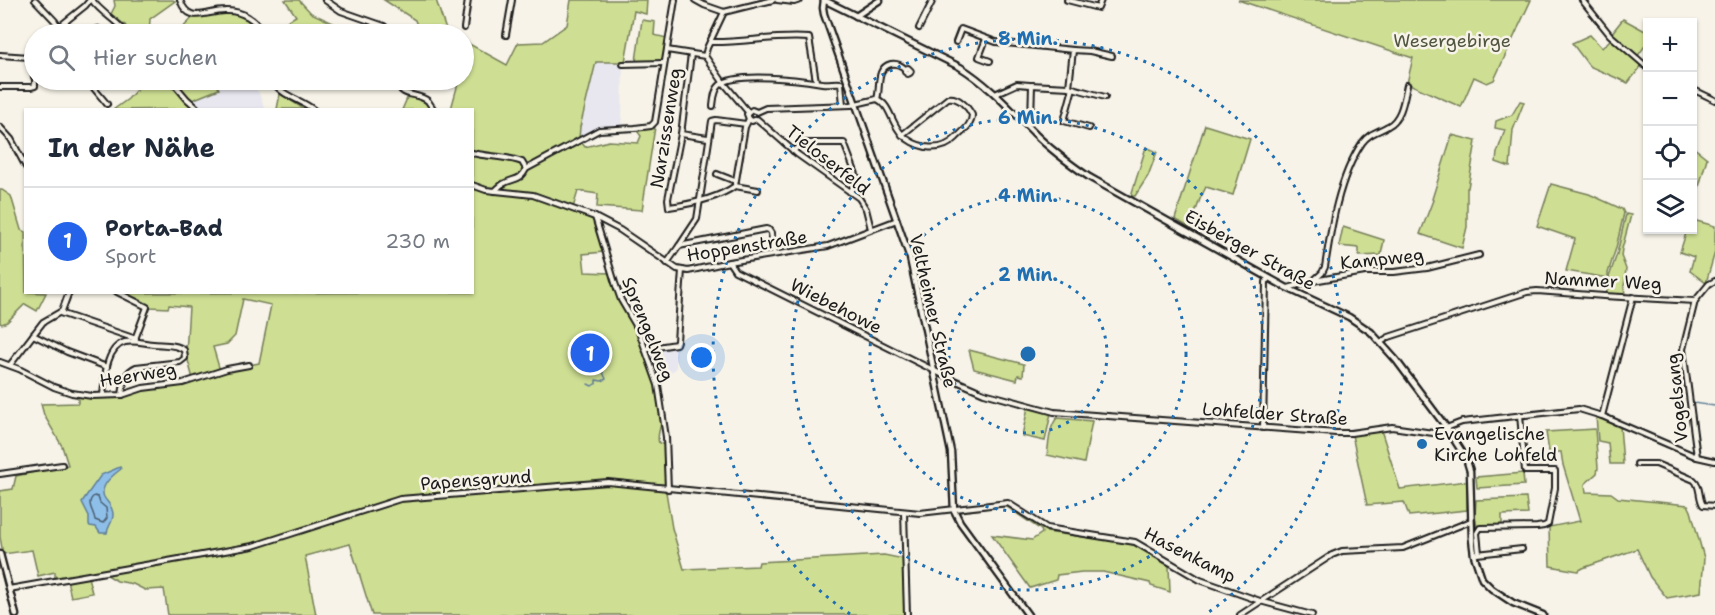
<!DOCTYPE html>
<html lang="de">
<head>
<meta charset="utf-8">
<style>
	:root { --surface:#fff; --page:#f6f6f7; --text:#1f2937; --muted:#747a83; --line:#e0e1e3; --accent:#2563eb }
	body { margin:0; font-family:"Shantell Sans",sans-serif; background:var(--page); color:var(--text) }
	.controls { position:absolute; right:18px; top:18px; display:grid; overflow:hidden; border-radius:0px; box-shadow:0 2px 4px #0004 }
	.controls button { width:54px; height:54px; display:grid; place-items:center; padding:0; border:0; border-bottom:2px solid var(--line); background:var(--surface); color:var(--text); font:30px sans-serif }
	.you { position:absolute; left:702px; top:358px; width:21px; height:21px; margin:-15px; border:4px solid #fff; border-radius:50%; background:#1a73e8; box-shadow:0 0 0 9px #1a73e833 }
	.badge { display:grid; place-items:center; width:39px; height:39px; border-radius:50%; background:var(--accent); color:#fff; font-size:20px; font-weight:700 }
	.pin { position:absolute; translate:-50% -50%; border:3px solid #fff; box-shadow:0 2px 6px #0006 }
	.list { margin:0; padding:0; list-style:none }
	h2 { display:flex; justify-content:space-between; align-items:center; height:78px; margin:0; padding:0 24px; font-size:26px }
	h2 small { font-size:20px; font-weight:400; color:var(--muted) }
	.list li { display:grid; grid-template-columns:39px 1fr auto; gap:18px; align-items:center; box-sizing:border-box; height:108px; padding:0 24px; border-top:2px solid var(--line) }
	.list b { display:block; font-size:22px; white-space:nowrap }
	.list p { margin:0; font-size:20px; white-space:nowrap; color:var(--muted) }
	.list em { font-size:20px; font-style:normal; color:var(--muted) }
	.icon { flex:none; width:33px; height:33px; fill:none; stroke:currentColor; stroke-width:2; stroke-linecap:round; stroke-linejoin:round }
	.map { position:relative; flex:none; width:1715px; height:615px; overflow:hidden }
	.search { position:absolute; background:var(--surface); box-shadow:0 2px 4px #0004; left:24px; top:24px; width:450px; height:66px; display:flex; align-items:center; gap:15px; box-sizing:border-box; padding:0 21px; border-radius:33px; color:var(--muted); font-size:22px }
	.panel { position:absolute; background:var(--surface); box-shadow:0 2px 4px #0004; left:24px; top:108px; width:450px; height:186px; border-radius:0px }
	.map>svg:first-child { display:block }
</style>
</head>
<body>
<div class="map">
<svg width="1715" height="615" viewBox="0 0 1715 615">
	<rect width="100%" height="100%" fill="#f7f3e8"/>
	<filter id="ink" filterUnits="userSpaceOnUse"><feTurbulence type="fractalNoise" baseFrequency=".0167" numOctaves="2"/><feDisplacementMap in="SourceGraphic" scale="12" xChannelSelector="R" yChannelSelector="G"/><feConvolveMatrix kernelMatrix="1 2 1 2 8 2 1 2 1" color-interpolation-filters="sRGB"/></filter>
	<g filter="url(#ink)">
		<!-- built -->
		<g fill="#e8e7ef">
			<polygon points="596,62 623,62 622,126 600,128 579,137 580,127"/>
			<polygon points="226,80 247,80 251,82 259,93 265,109 194,109 187,102 219,89 217,83"/>
			<polygon points="677,345 676,369 660,378 650,353 651,351"/>
		</g>
		<!-- green -->
		<g fill="#cedf93" stroke="#757e58" stroke-width="1.5" fill-rule="evenodd">
			<polygon points="114,0 173,0 175,1 150,19 149,34 131,34 125,25 111,14 115,6"/>
			<polygon points="285,0 299,0 311,13 357,34 280,34 275,28 296,16"/>
			<polygon points="384,0 436,0 447,33 451,34 420,34 415,20"/>
			<path d="M 571,0 L 647,0 L 646,14 L 634,11 L 625,62 L 596,62 L 580,127 L 579,139 L 585,147 L 609,141 L 638,143 L 641,136 L 635,128 L 655,127 L 642,210 L 597,207 L 598,194 L 578,191 L 572,211 L 593,220 L 603,252 L 583,254 L 585,272 L 609,273 C 625,310 646,345 656,384 C 659,395 661,409 661,421 C 661,429 656,435 659,443 L 665,445 L 665,486 L 672,528 L 684,569 L 758,566 L 759,562 L 884,555 L 904,559 L 906,615 L 372,615 L 350,544 L 305,556 L 316,615 L 168,615 L 164,589 L 145,590 L 133,584 L 117,581 L 101,571 L 55,578 L 55,572 L 38,576 L 32,550 L 3,554 L 0,537 L 0,491 L 13,489 L 16,476 L 68,465 L 62,446 L 44,415 L 41,404 L 78,403 L 78,395 L 110,396 L 171,385 L 193,379 L 186,353 L 189,307 L 169,305 L 168,308 L 150,307 L 121,293 L 472,292 L 472,110 L 451,109 L 459,80 L 464,80 L 464,41 L 507,65 L 518,43 L 543,42 L 567,25 ZM 243,299 L 271,305 L 259,363 L 220,371 L 213,347 L 227,344 L 235,336 Z"/>
			<polygon points="1238,0 1531,0 1494,80 1487,83 1474,77 1461,107 1407,83 1413,58"/>
			<path d="M 218,12 C 240,14 251,15 264,34 L 177,34 L 194,16 Z"/>
			<polygon points="1623,19 1647,32 1647,43 1637,57 1611,34"/>
			<polygon points="642,20 655,22 654,35 667,38 664,59 662,61 636,61"/>
			<polygon points="1590,35 1602,48 1612,38 1642,65 1628,83 1589,66 1572,43"/>
			<path d="M 145,80 L 163,80 L 172,88 C 185,77 200,80 215,80 L 219,89 L 187,102 L 194,109 L 113,110 L 128,99 Z"/>
			<polygon points="277,80 293,80 281,94 304,109 277,109 280,94"/>
			<polygon points="408,96 424,100 433,110 402,110"/>
			<polygon points="1520,101 1524,102 1513,130 1510,167 1496,162 1497,153 1505,130 1495,128 1496,121 1512,115"/>
			<polygon points="1205,125 1250,139 1233,195 1206,187 1200,199 1190,228 1175,219"/>
			<polygon points="1452,135 1476,141 1468,188 1467,188 1467,227 1462,248 1420,234 1433,200 1432,199"/>
			<polygon points="1146,147 1157,152 1148,176 1135,196 1131,196"/>
			<polygon points="1693,147 1707,158 1695,201 1692,200"/>
			<polygon points="1551,184 1589,194 1622,209 1624,213 1616,248 1608,273 1608,278 1566,271 1575,239 1537,226"/>
			<polygon points="0,190 2,190 11,196 21,230 25,232 26,292 46,293 37,311 25,304 7,322 2,324 0,323"/>
			<polygon points="1626,214 1631,215 1622,249 1621,256 1626,269 1624,287 1625,294 1606,294 1610,280 1609,277 1617,254"/>
			<polygon points="1693,220 1715,226 1715,252 1706,283 1690,271 1694,257 1680,252 1687,230 1692,230"/>
			<polygon points="1343,227 1384,240 1381,255 1359,256 1359,248 1339,246"/>
			<polygon points="969,350 1024,364 1023,376 1018,375 1017,380 974,369"/>
			<polygon points="1028,407 1051,413 1045,441 1022,436"/>
			<polygon points="1596,416 1620,426 1623,464 1610,464 1608,443 1598,441"/>
			<path d="M 1057,418 L 1092,421 L 1084,463 L 1047,455 C 1049,443 1049,427 1057,418 Z"/>
			<polygon points="1595,429 1598,468 1597,473 1585,484 1586,492 1611,493 1618,498 1688,505 1691,511 1704,558 1701,592 1667,598 1650,577 1637,549 1583,568 1578,571 1550,566 1549,527 1580,521 1563,465 1561,452 1549,452 1546,432"/>
			<polygon points="1381,430 1400,489 1467,481 1467,510 1409,516 1404,502 1367,505 1352,435"/>
			<polygon points="1523,473 1524,485 1477,488 1476,477"/>
			<polygon points="1526,498 1528,514 1502,515 1502,526 1477,527 1475,515 1476,500"/>
			<polygon points="1008,504 1047,529 1047,532 1120,542 1134,545 1169,566 1170,592 1151,586 1150,583 1103,572 1082,572 1057,575 1056,580 1030,588 992,535 1032,540 1042,533 1041,530 1007,507 996,507 961,512 960,511"/>
			<polygon points="88,577 92,593 71,597 67,580"/>
		</g>
		<!-- water -->
		<path fill="#8ebfe9" stroke="#607e97" stroke-width="1.5" d="M 120,467 L 121,469 C 113,475 99,486 104,497 C 108,504 113,506 113,515 C 113,522 108,526 107,533 L 100,533 L 96,527 L 90,526 L 89,525 L 89,516 L 82,502 L 84,499 L 101,475 Z"/>
		<g fill="none" stroke-linecap="round" stroke-linejoin="round">
			<!-- shore -->
			<path stroke="#4a5d6e" stroke-width="1.5" d="M 94,496 L 98,497 L 100,503 L 106,508 L 107,518 L 103,523 L 95,520 C 94,511 85,503 94,496 Z"/>
			<!-- stream -->
			<g stroke="#607e97" stroke-width="1.5">
				<polyline points="588,384 592,386 595,384"/>
				<polyline points="596,384 596,380 602,381 606,379 602,370"/>
				<polyline points="1693,403 1715,406"/>
			</g>
			<!-- street casing -->
			<g stroke="#1c1c1c" stroke-width="8">
				<g id="street">
					<polyline points="35,0 55,21 63,34"/>
					<path d="M 92,0 C 102,14 118,21 127,34"/>
					<path d="M 180,0 C 189,25 206,11 225,11 C 242,10 256,20 264,34"/>
					<polyline points="325,0 341,11 384,26 391,34"/>
					<polyline points="695,0 704,5 724,12 773,0"/>
					<polyline points="777,0 794,2 800,0"/>
					<polyline points="1067,0 1098,8 1101,0"/>
					<polyline points="1582,0 1610,35 1648,68"/>
					<polyline points="724,12 707,48 705,56 723,82 748,112"/>
					<polyline points="464,28 468,0"/>
					<polyline points="919,28 933,0"/>
					<polyline points="50,34 85,6 90,0"/>
					<polyline points="85,34 98,29"/>
					<polyline points="362,34 376,24"/>
					<polyline points="506,35 512,0"/>
					<polyline points="986,39 979,57 990,61"/>
					<path d="M 710,42 C 743,43 776,35 809,38 L 816,81"/>
					<polyline points="956,42 961,29 996,42 1073,50"/>
					<polyline points="667,50 705,56"/>
					<path d="M 691,54 L 681,134 L 668,199 L 669,207 C 691,204 717,199 735,186 L 745,127 L 749,119"/>
					<polyline points="0,55 29,57"/>
					<polyline points="34,55 32,63 34,77"/>
					<polyline points="623,64 664,63"/>
					<polyline points="87,80 107,104"/>
					<polyline points="171,80 187,99 196,107"/>
					<path d="M 272,80 C 282,97 299,98 314,110"/>
					<path d="M 396,80 C 402,100 415,91 428,101 C 429,103 433,108 434,110"/>
					<polyline points="58,85 61,80"/>
					<polyline points="0,87 31,87 35,86 35,80"/>
					<polyline points="1069,87 1073,50 1090,51 1112,56"/>
					<polyline points="1073,88 1064,121 1089,128"/>
					<polyline points="1692,89 1715,100"/>
					<polyline points="995,94 1017,84 1030,85 1069,87 1105,97"/>
					<path d="M 877,99 C 881,87 875,68 891,64 C 897,63 901,65 905,69 L 908,68 L 911,71 L 910,73 L 908,74 L 905,72 L 905,69"/>
					<path d="M 713,106 C 714,99 714,90 720,85 C 736,71 802,80 822,83 C 829,84 835,82 841,83 L 843,105"/>
					<path d="M 749,119 L 747,114 L 752,110 L 757,112 L 766,108 L 851,105 L 877,99 C 896,107 888,139 926,147 C 938,149 948,146 956,138 C 963,131 972,125 972,115 C 968,107 958,96 948,98 L 902,135"/>
					<polyline points="749,119 752,121 757,119 797,154 859,198 866,209 871,229"/>
					<polyline points="1027,126 1031,119 1032,85"/>
					<polyline points="0,127 11,139 26,167"/>
					<polyline points="681,134 708,138"/>
					<polyline points="793,151 802,144 807,143 844,143 857,177 856,183 850,192"/>
					<path d="M 472,153 C 489,157 507,156 522,162 L 526,169"/>
					<polyline points="717,174 735,181"/>
					<polyline points="472,185 486,190 533,195 595,217 620,230 677,269 688,271 729,262 828,246 897,220"/>
					<polyline points="735,186 758,190"/>
					<path d="M 495,191 C 496,190 502,184 503,184 C 513,178 521,181 526,169 L 599,130 L 635,128 L 651,126 L 655,122 L 675,0"/>
					<polyline points="595,217 615,283 621,300 638,329 658,385 666,437 668,489"/>
					<polyline points="679,246 697,219 712,121 716,120 746,124"/>
					<polyline points="729,262 735,271 947,377 984,393 1054,412 1336,433 1351,433 1392,427 1433,433 1462,422 1579,409 1602,416 1697,457 1715,461"/>
					<polyline points="667,263 679,246 766,229 769,230 771,233 774,254"/>
					<path d="M 1313,281 L 1322,273 L 1325,267 C 1331,227 1339,177 1362,143 C 1369,133 1378,132 1388,126 C 1402,119 1404,98 1407,85"/>
					<polyline points="1288,288 1313,281 1365,272 1394,272 1427,268 1479,255"/>
					<polyline points="117,292 147,307 135,339"/>
					<polyline points="1695,301 1683,349 1697,457"/>
					<polyline points="60,313 136,339"/>
					<polyline points="33,335 67,352 107,367"/>
					<polyline points="1381,342 1389,337 1527,292 1537,291 1604,296 1695,301 1709,284 1715,281"/>
					<polyline points="645,349 676,344 677,341 682,270"/>
					<polyline points="0,362 19,369 54,387 72,393 92,396 122,395 143,388 183,383 227,369 249,365"/>
					<polyline points="10,365 43,322 62,311 69,292"/>
					<path d="M 103,395 C 105,379 105,348 125,342 C 134,340 144,343 153,344 C 163,345 177,344 184,350 L 185,358 L 180,362 L 136,367 C 124,372 124,383 122,395"/>
					<polyline points="1602,416 1633,297"/>
					<polyline points="1263,428 1266,282 1268,278"/>
					<path d="M 1637,464 L 1656,464 L 1694,480 C 1701,486 1698,497 1703,505 L 1715,506"/>
					<polyline points="0,474 62,465"/>
					<polyline points="904,512 907,615"/>
					<polyline points="1479,553 1477,533 1480,528 1537,527 1544,526 1548,524 1555,488 1555,471 1525,471 1520,415"/>
					<polyline points="1477,554 1522,549"/>
					<polyline points="9,589 253,546 400,499 608,482 920,513 1008,503 1047,528 1135,542 1200,580 1260,601 1312,615"/>
					<polyline points="1240,615 1332,555 1342,551 1403,548 1471,521"/>
				</g>
			</g>
			<!-- secondary casing -->
			<g stroke="#1c1c1c" stroke-width="9">
				<g id="secondary">
					<path d="M 824,0 L 960,67 C 989,85 1011,110 1034,133 C 1051,150 1070,164 1089,177 L 1287,288 L 1349,317 L 1371,332 L 1396,360 L 1446,427 L 1466,458 L 1470,471 L 1472,539 L 1474,555 L 1482,579 L 1492,589 L 1513,603 L 1543,615"/>
					<polyline points="824,0 823,8 824,14 910,258 951,452 954,510 960,522 1028,615"/>
					<polyline points="856,16 880,0"/>
					<polyline points="0,554 16,615"/>
				</g>
			</g>
			<!-- street -->
			<use href="#street" stroke="#f7f3e8" stroke-width="4"/>
			<!-- secondary -->
			<use href="#secondary" stroke="#f7f3e8" stroke-width="4.5"/>
		</g>
	</g>
	<!-- distance rings -->
	<g fill="none" stroke="#1f6fb2" stroke-width="3" stroke-dasharray="3 6">
		<circle cx="1028" cy="354" r="79"/>
		<circle cx="1028" cy="354" r="158"/>
		<circle cx="1028" cy="354" r="236"/>
		<path d="M850 614A315 315 0 1 1 1206 614"/>
	</g>
	<!-- markers -->
	<circle fill="#1f6fb2" stroke="#f7f3e8" stroke-width="2" cx="1422" cy="444" r="6"/>
	<g text-anchor="middle" dominant-baseline="central" stroke-width="5" stroke-linejoin="round" paint-order="stroke">
		<!-- park labels -->
		<g font-size="18" fill="#515640" stroke="#f7f3e8">
			<text x="1452" y="41">Wesergebirge</text>
		</g>
		<!-- street labels -->
		<g font-size="18" fill="#1c1c1c" stroke="#f7f3e8">
			<text transform="translate(666 128) rotate(-81)">Narzissenweg</text>
			<text transform="translate(828 160) rotate(38)">Tieloserfeld</text>
			<text transform="translate(747 246) rotate(-9)">Hoppenstraße</text>
			<text transform="translate(1250 250) rotate(29)">Eisberger Straße</text>
			<text transform="translate(1382 259) rotate(-6)">Kampweg</text>
			<text transform="translate(1603 281) rotate(3)">Nammer Weg</text>
			<text transform="translate(836 306) rotate(27)">Wiebehowe</text>
			<text transform="translate(933 311) rotate(77)">Veltheimer Straße</text>
			<text transform="translate(648 329) rotate(68)">Sprengelweg</text>
			<text transform="translate(138 375) rotate(-9)">Heerweg</text>
			<text transform="translate(1677 398) rotate(-96)">Vogelsang</text>
			<text transform="translate(1275 414) rotate(4)">Lohfelder Straße</text>
			<text transform="translate(476 480) rotate(-4)">Papensgrund</text>
			<text transform="translate(1190 555) rotate(27)">Hasenkamp</text>
		</g>
		<!-- poi labels -->
		<g font-size="18" fill="#1c1c1c" stroke="#f7f3e8" text-anchor="start">
			<text x="1434" y="434">Evangelische<tspan x="1434" dy="21">Kirche Lohfeld</tspan></text>
		</g>
	</g>
	<circle cx="1028" cy="354" r="9" fill="#1f6fb2" stroke="#f7f3e8" stroke-width="3"/>
	<g font-size="18" text-anchor="middle" font-weight="bold" fill="#1f6fb2" stroke="#f7f3e8" stroke-width="5" stroke-linejoin="round" paint-order="stroke">
		<text x="1028" y="45">8 Min.</text>
		<text x="1028" y="124">6 Min.</text>
		<text x="1028" y="202">4 Min.</text>
		<text x="1028" y="281">2 Min.</text>
	</g>
</svg>
<div class="controls">
<button>+</button>
<button>−</button>
<button><svg class="icon" aria-label="locate" viewBox="0 0 24 24"><circle cx="12" cy="12" r="6"/><path d="M12 2v4M12 18v4M2 12h4M18 12h4"/></svg></button>
<button><svg class="icon" aria-label="layers" viewBox="0 0 24 24"><path d="M12 4l9 5-9 5-9-5zM3 14l9 5 9-5"/></svg></button>
</div>
<div class="you"></div>
<div class="pin badge" style="left:590px;top:353px">1</div>
<div class="search"><svg class="icon" aria-label="search" viewBox="0 0 24 24"><circle cx="10" cy="10" r="6"/><path d="M15 15l6 6"/></svg>Hier suchen</div>
<section class="panel">
<h2>In der Nähe<small></small></h2>
<ul class="list">
<li><span class="badge">1</span><div><b>Porta-Bad</b><p>Sport</p></div><em>230 m</em></li>
</ul>
</section>
</div>
</body>
</html>
